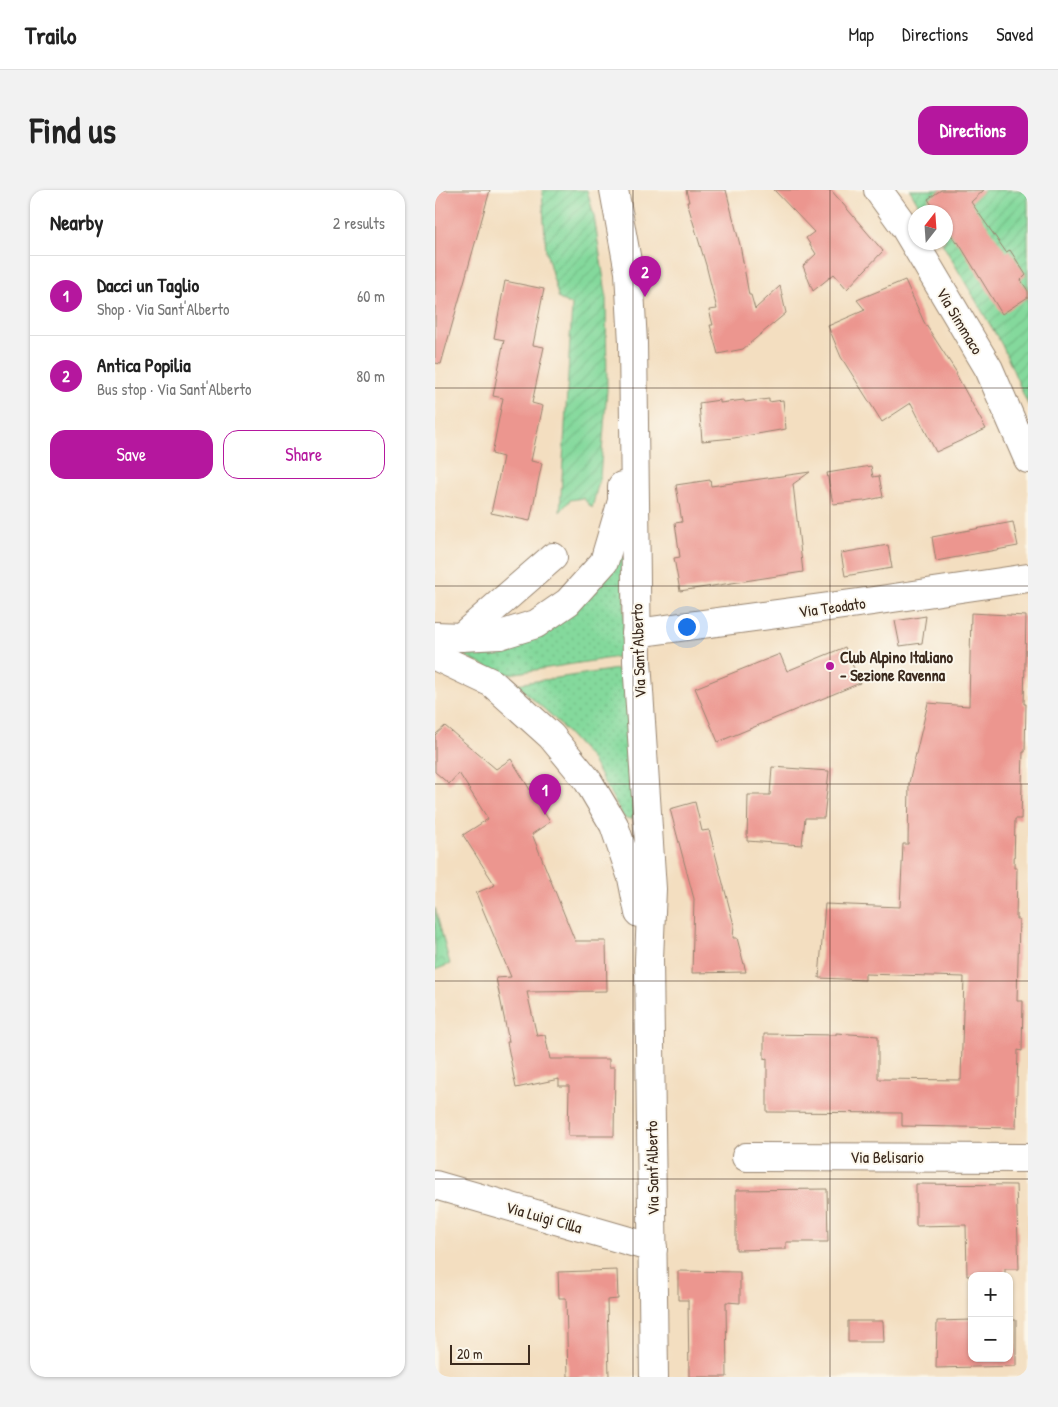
<!DOCTYPE html>
<html lang="en">
<head>
<meta charset="utf-8">
<style>
	:root { --surface:#fff; --page:#f2f2f2; --text:#222; --muted:#767676; --line:#e0e0e0; --accent:#b5179e }
	body { margin:0; font-family:"Patrick Hand",sans-serif; background:var(--page); color:var(--text) }
	.controls { position:absolute; right:15px; bottom:15px; display:grid; overflow:hidden; border-radius:10px; box-shadow:0 1px 4px #0004 }
	.controls button { width:45px; height:45px; display:grid; place-items:center; padding:0; border:0; border-bottom:1px solid var(--line); background:var(--surface); color:var(--text); font:25px sans-serif }
	.compass { position:absolute; left:473px; top:15px; width:45px; height:45px; border-radius:50%; background:var(--surface); box-shadow:0 1px 4px #0004; rotate:17deg }
	.scale { position:absolute; left:15px; bottom:12px; width:80px; box-sizing:border-box; padding-left:5px; border:2px solid #3b2a1e; border-top:0; font-size:14px; line-height:18px; white-space:nowrap; color:#3b2a1e; -webkit-text-stroke:4px #fbf7ec; paint-order:stroke }
	.you { position:absolute; left:251px; top:436px; width:18px; height:18px; margin:-12px; border:4px solid #fff; border-radius:50%; background:#1a73e8; box-shadow:0 0 0 8px #1a73e833 }
	.badge { display:grid; place-items:center; width:32px; height:32px; border-radius:50%; background:var(--accent); color:#fff; font-size:16px; font-weight:700 }
	.pin { position:absolute; translate:-50% -41px; filter:drop-shadow(0 1px 2px #0008) }
	.pin::after { content:''; position:absolute; top:26px; width:18px; height:15px; background:inherit; clip-path:polygon(0 0,100% 0,50% 100%) }
	.list { margin:0; padding:0; list-style:none }
	h2 { display:flex; justify-content:space-between; align-items:center; height:65px; margin:0; padding:0 20px; font-size:21px }
	h2 small { font-size:16px; font-weight:400; color:var(--muted) }
	.list li { display:grid; grid-template-columns:32px 1fr auto; gap:15px; align-items:center; box-sizing:border-box; height:80px; padding:0 20px; border-top:1px solid var(--line) }
	.list b { display:block; font-size:19px; white-space:nowrap }
	.list p { margin:0; font-size:16px; white-space:nowrap; color:var(--muted) }
	.list em { font-size:16px; font-style:normal; color:var(--muted) }
	.actions { display:flex; gap:10px; padding:15px 20px }
	.actions a { flex:1; padding:11px 0; border:1px solid var(--accent); border-radius:15px; text-align:center; font-size:18px; color:var(--accent) }
	.actions .main { background:var(--accent); color:#fff }
	.map { position:relative; flex:none; width:593px; height:1187px; overflow:hidden; border-radius:15px }
	header { display:flex; align-items:center; gap:30px; box-sizing:border-box; height:70px; padding:0 25px; background:var(--surface); border-bottom:1px solid var(--line) }
	header strong { font-size:24px }
	nav { display:flex; gap:28px; margin-inline-start:auto; font-size:18px }
	.intro { display:flex; align-items:center; justify-content:space-between; box-sizing:border-box; height:120px; padding:0 30px }
	h1 { margin:0; font-size:35px }
	.button { padding:12px 22px; border-radius:15px; background:var(--accent); color:#fff; font-size:18px; font-weight:700 }
	main { display:flex; gap:30px; padding:0 30px }
	aside { flex:1; background:var(--surface); border-radius:15px; box-shadow:0 1px 4px #0004 }
	.map>svg:first-child { display:block }
</style>
</head>
<body>
<header>
<strong>Trailo</strong>
<nav><a>Map</a><a>Directions</a><a>Saved</a></nav>
</header>
<div class="intro"><h1>Find us</h1><a class="button">Directions</a></div>
<main>
<aside>
<h2>Nearby<small>2 results</small></h2>
<ul class="list">
<li><span class="badge">1</span><div><b>Dacci un Taglio</b><p>Shop · Via Sant'Alberto</p></div><em>60 m</em></li>
<li><span class="badge">2</span><div><b>Antica Popilia</b><p>Bus stop · Via Sant'Alberto</p></div><em>80 m</em></li>
</ul>
<div class="actions"><a class="main">Save</a><a>Share</a></div>
</aside>
<div class="map">
<svg width="593" height="1187" viewBox="0 0 593 1187">
	<defs>
		<pattern id="grass-dots" width="8" height="8" patternUnits="userSpaceOnUse" patternTransform="scale(1.25)"><rect width="8" height="8" fill="#84d99c"/><path d="M2 2h.1M6 6h.1" fill="none" stroke="#73ba86" stroke-width="1.8" stroke-linecap="round"/></pattern>
		<pattern id="park-crowns" width="20" height="18" patternUnits="userSpaceOnUse" patternTransform="scale(1.25)"><rect width="20" height="18" fill="#84d99c"/><path d="M2 6a3 3 0 1 1 6 0M12 15a3 3 0 1 1 6 0" fill="none" stroke="#73ba86"/></pattern>
		<pattern id="garden-furrows" width="10" height="10" patternUnits="userSpaceOnUse" patternTransform="scale(1.25)"><rect width="10" height="10" fill="#84d99c"/><path d="M-1 1l2-2M0 10L10 0M9 11l2-2" fill="none" stroke="#73ba86"/></pattern>
	</defs>
	<rect width="100%" height="100%" fill="#fbf7ec"/>
	<filter id="ink" filterUnits="userSpaceOnUse"><feTurbulence type="fractalNoise" baseFrequency=".02" numOctaves="2"/><feDisplacementMap in="SourceGraphic" scale="10" xChannelSelector="R" yChannelSelector="G"/><feConvolveMatrix kernelMatrix="1 2 1 2 8 2 1 2 1" color-interpolation-filters="sRGB"/></filter>
	<filter id="wash" filterUnits="userSpaceOnUse"><feTurbulence type="fractalNoise" baseFrequency=".0096" numOctaves="4" result="noise"/><feDisplacementMap in="SourceGraphic" scale="20" xChannelSelector="R" yChannelSelector="G"/><feGaussianBlur stdDeviation="1.12" result="paint"/><feColorMatrix in="noise" values="0 0 0 0 0 0 0 0 0 0 0 0 0 0 0 0 0 1.4 0 .05"/><feComposite in="paint" operator="in"/></filter>
	<g filter="url(#wash)">
		<rect width="100%" height="100%" fill="#f3dec0"/>
		<!-- grass -->
		<g fill="url(#grass-dots)" stroke="#60825d">
			<polygon points="190,339 189,466 68,485 32,467 29,463 33,459 73,456"/>
			<polygon points="189,478 202,619 197,629 189,628 156,569 119,528 81,494"/>
		</g>
		<!-- park -->
		<polygon fill="url(#park-crowns)" stroke="#60825d" points="0,718 15,774 0,780"/>
		<!-- garden -->
		<g fill="url(#garden-furrows)" stroke="#60825d">
			<polygon points="107,0 152,0 159,26 171,103 172,200 165,287 157,318 148,308 135,310 125,322 137,115 124,109 111,62"/>
			<polygon points="475,0 593,0 593,215 567,155 507,53 510,52 510,22 488,22"/>
		</g>
		<g id="blocks">
			<!-- building -->
			<g fill="#ec968f">
				<polygon points="0,0 55,0 6,174 0,173"/>
				<polygon points="251,0 291,0 305,55 314,105 316,105 320,119 345,96 351,123 308,159 283,164 275,135 278,135 274,120 282,119 271,75 252,12 254,12"/>
				<polygon points="339,0 396,0 448,61 412,99 399,84 378,101 368,76 381,64 371,48 379,42"/>
				<polygon points="506,0 549,0 536,12 571,62 575,60 591,85 586,90 593,101 593,107 567,124 523,52 522,53 510,36 510,22 501,22 493,9"/>
				<polygon points="470,90 489,132 522,183 521,184 551,239 501,262 476,213 447,232 406,167 393,136 430,120 422,110"/>
				<polygon points="70,91 109,99 98,155 109,157 97,213 108,216 96,271 107,273 95,331 56,323 68,267 57,264 68,208 58,206 69,150 59,148"/>
				<polygon points="334,209 334,212 348,210 351,239 299,248 267,251 264,213 285,210 285,213 309,210 310,212"/>
				<polygon points="436,276 438,287 444,286 448,307 429,311 398,314 392,283"/>
				<polygon points="375,282 358,294 368,382 245,401 239,368 245,367 240,333 247,332 241,295 275,290 276,296"/>
				<polygon points="578,332 583,356 501,371 497,347"/>
				<polygon points="453,355 457,378 410,386 406,363"/>
				<polygon points="536,423 591,426 589,514 591,514 590,562 588,562 586,629 580,629 579,678 582,678 581,729 584,729 582,811 588,811 587,861 583,860 581,938 467,936 467,923 332,922 332,868 329,869 329,844 401,845 401,843 443,846 443,889 526,890 529,787 430,784 430,790 384,788 390,714 465,717 468,654 473,654 474,593 493,513 534,516"/>
				<polygon points="491,426 487,453 465,456 460,431"/>
				<polygon points="410,457 425,493 283,552 260,498 345,464 352,481"/>
				<polygon points="10,536 61,579 76,569 115,632 97,644 140,751 171,751 172,801 92,802 102,846 110,845 115,869 174,869 174,877 180,877 179,946 133,946 134,896 124,896 124,889 81,898 72,852 74,852 61,788 76,787 41,703 60,695 28,645 53,629 24,583 14,594 0,582 0,545"/>
				<polygon points="337,577 394,581 389,628 370,628 367,655 312,651 313,605 335,605"/>
				<polygon points="260,612 267,641 274,640 299,735 298,748 302,748 311,782 257,783 259,709 235,619"/>
				<polygon points="481,994 581,995 584,1079 570,1079 570,1086 532,1086 531,1035 481,1036"/>
				<polygon points="392,999 393,1052 351,1052 351,1059 301,1060 301,1000"/>
				<polygon points="182,1080 183,1109 172,1110 174,1187 133,1187 131,1108 124,1108 123,1082"/>
				<polygon points="243,1081 305,1082 305,1113 291,1112 292,1187 254,1187 253,1110 243,1110"/>
				<polygon points="537,1130 537,1168 574,1168 574,1130 581,1130 581,1176 501,1178 502,1131"/>
				<polygon points="413,1131 448,1131 449,1152 413,1152"/>
			</g>
		</g>
	</g>
	<g filter="url(#ink)">
		<use href="#blocks" fill-opacity="0" stroke="#97846f" stroke-width="1"/>
		<g fill="none" stroke-linecap="round" stroke-linejoin="round">
			<!-- minor casing -->
			<g stroke="#97846f" stroke-width="30">
				<g id="minor">
					<polyline points="179,0 194,82 198,153 202,471 217,699 214,769 219,1187"/>
					<polyline points="443,0 469,36 554,179 593,269"/>
					<polyline points="201,443 438,411 593,388"/>
					<polyline points="0,446 26,447 65,445 101,434 133,412 169,372 187,311 187,296"/>
					<polyline points="26,447 118,367"/>
					<polyline points="0,466 57,493 116,546 153,591 179,635 197,688 204,723"/>
					<polyline points="311,967 593,968"/>
					<polyline points="0,995 218,1058"/>
				</g>
			</g>
			<!-- minor -->
			<use href="#minor" stroke="#fff" stroke-width="28"/>
		</g>
	</g>
	<!-- grid -->
	<path fill="none" stroke="#3b2a1e" stroke-width="1" stroke-opacity="0.55" d="M 198,0 L 198,1187M 395,0 L 395,1187M 0,198 L 593,198M 0,396 L 593,396M 0,594 L 593,594M 0,791 L 593,791M 0,989 L 593,989"/>
	<!-- markers -->
	<circle fill="#b5179e" stroke="#fbf7ec" stroke-width="2" cx="395" cy="476" r="5"/>
	<g text-anchor="middle" dominant-baseline="central" stroke-width="4" stroke-linejoin="round" paint-order="stroke">
		<!-- street labels -->
		<g font-size="16" fill="#3b2a1e" stroke="#fbf7ec">
			<text transform="translate(525 131) rotate(59)">Via Simmaco</text>
			<text transform="translate(397 417) rotate(-8)">Via Teodato</text>
			<text transform="translate(203 461) rotate(-92)">Via Sant'Alberto</text>
			<text x="452" y="967">Via Belisario</text>
			<text transform="translate(217 978) rotate(-91)">Via Sant'Alberto</text>
			<text transform="translate(109 1027) rotate(16)">Via Luigi Cilla</text>
		</g>
		<!-- poi labels -->
		<g font-size="16" font-weight="bold" fill="#3b2a1e" stroke="#fbf7ec" text-anchor="start">
			<text x="405" y="467">Club Alpino Italiano<tspan x="405" dy="18">- Sezione Ravenna</tspan></text>
		</g>
	</g>
</svg>
<div class="controls">
<button>+</button>
<button>−</button>
</div>
<svg class="compass" viewBox="-18 -18 36 36"><path d="M0-13l5 13h-10z" fill="#e53935"/><path d="M0 13l5-13h-10z" fill="#767676"/></svg>
<div class="scale">20 m</div>
<div class="you"></div>
<div class="pin badge" style="left:110px;top:625px">1</div>
<div class="pin badge" style="left:210px;top:107px">2</div>
</div>
</main>
</body>
</html>
